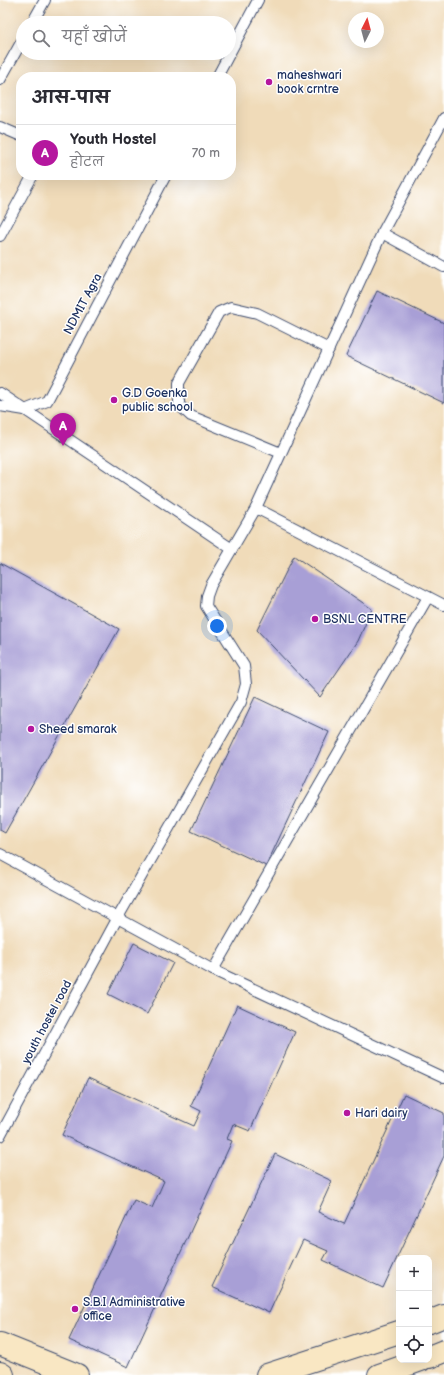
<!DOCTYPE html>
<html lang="hi">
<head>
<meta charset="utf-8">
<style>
	:root { --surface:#fff; --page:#f7f7f7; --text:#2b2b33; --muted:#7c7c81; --line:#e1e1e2; --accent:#b5179e }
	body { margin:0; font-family:"Balsamiq Sans","Playpen Sans Deva",sans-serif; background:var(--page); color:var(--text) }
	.controls { position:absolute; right:12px; bottom:12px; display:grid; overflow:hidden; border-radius:8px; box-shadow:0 4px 16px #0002 }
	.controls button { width:36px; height:36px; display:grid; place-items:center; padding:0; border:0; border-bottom:1px solid var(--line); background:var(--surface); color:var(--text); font:20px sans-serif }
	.compass { position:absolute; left:348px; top:12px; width:36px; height:36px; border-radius:50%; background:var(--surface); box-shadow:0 4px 16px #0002; rotate:6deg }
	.you { position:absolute; left:217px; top:626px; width:14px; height:14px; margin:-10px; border:3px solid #fff; border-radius:50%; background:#1a73e8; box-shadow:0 0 0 6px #1a73e833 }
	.badge { display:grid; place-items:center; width:26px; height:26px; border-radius:50%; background:var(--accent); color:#fff; font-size:13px; font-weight:700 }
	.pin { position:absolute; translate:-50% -33px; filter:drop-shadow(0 1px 2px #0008) }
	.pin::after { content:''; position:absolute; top:21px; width:14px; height:12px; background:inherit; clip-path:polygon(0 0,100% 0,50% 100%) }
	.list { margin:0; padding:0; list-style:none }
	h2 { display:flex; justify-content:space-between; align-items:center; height:52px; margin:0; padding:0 16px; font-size:17px }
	h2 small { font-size:13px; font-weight:400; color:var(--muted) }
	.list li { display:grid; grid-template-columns:26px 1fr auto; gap:12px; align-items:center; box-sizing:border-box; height:56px; padding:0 16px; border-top:1px solid var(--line) }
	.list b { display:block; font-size:15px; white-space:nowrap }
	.list p { margin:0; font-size:13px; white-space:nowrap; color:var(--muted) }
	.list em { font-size:13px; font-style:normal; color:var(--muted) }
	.icon { flex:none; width:22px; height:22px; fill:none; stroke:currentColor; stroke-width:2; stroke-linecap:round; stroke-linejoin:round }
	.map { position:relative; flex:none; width:444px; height:1375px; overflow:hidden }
	.search { position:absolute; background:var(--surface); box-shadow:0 4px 16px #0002; left:16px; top:16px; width:220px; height:44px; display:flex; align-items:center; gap:10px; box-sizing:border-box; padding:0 14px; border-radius:22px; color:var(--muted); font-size:15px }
	.panel { position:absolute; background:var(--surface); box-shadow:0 4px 16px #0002; left:16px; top:72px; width:220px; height:108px; border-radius:16px }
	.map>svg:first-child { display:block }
</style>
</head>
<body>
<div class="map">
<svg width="444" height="1375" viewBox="0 0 444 1375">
	<rect width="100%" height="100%" fill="#fff"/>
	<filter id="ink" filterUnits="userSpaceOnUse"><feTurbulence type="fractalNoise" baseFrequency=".025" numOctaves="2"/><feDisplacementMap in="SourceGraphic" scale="8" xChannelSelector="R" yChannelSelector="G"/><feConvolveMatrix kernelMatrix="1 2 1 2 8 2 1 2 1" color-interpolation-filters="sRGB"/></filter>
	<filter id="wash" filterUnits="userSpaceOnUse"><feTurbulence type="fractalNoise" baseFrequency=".012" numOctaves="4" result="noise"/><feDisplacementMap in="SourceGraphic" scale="16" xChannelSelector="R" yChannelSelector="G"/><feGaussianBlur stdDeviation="0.9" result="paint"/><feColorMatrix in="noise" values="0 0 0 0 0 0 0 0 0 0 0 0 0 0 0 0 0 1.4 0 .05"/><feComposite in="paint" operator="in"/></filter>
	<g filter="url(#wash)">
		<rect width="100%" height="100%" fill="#f0dbb9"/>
		<g id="blocks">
			<!-- building -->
			<g fill="#a89fd6">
				<polygon points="377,291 444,323 444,403 346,356"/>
				<polygon points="294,556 372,609 358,641 320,697 257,630"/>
				<polygon points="0,563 119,629 5,833 0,830"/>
				<polygon points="255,697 329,732 266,866 191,831"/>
				<polygon points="134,943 173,963 147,1014 108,994"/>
				<polygon points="237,1005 295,1032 250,1131 233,1124 227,1139 232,1141 128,1367 69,1340 134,1200 152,1208 164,1181 62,1135 88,1078 194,1126 201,1111 191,1106"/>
				<polygon points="404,1094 444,1113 444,1156 383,1288 323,1260 328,1251 303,1240 269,1313 212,1287 275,1154 332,1181 318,1212 344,1224"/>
			</g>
		</g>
	</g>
	<g filter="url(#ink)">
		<use href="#blocks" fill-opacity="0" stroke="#3b496c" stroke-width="1"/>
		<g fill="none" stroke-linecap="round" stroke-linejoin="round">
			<!-- lane casing -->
			<g stroke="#3b496c" stroke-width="12">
				<g id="lane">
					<polyline points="32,23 45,0"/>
					<polyline points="217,77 258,0"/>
					<polyline points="0,80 23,39"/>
					<polyline points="0,127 21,136"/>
					<polyline points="382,233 444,267"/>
					<polyline points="0,236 33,175"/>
					<polyline points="0,393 232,549"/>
					<polyline points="0,406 25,410 47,401 166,175"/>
					<polyline points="281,453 191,416 179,405 179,383 219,312 231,307 257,313 329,349"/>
					<polyline points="256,508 444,605"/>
					<polyline points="0,854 213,970 444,1078"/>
					<polyline points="213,970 428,597"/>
					<polyline points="0,1136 117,919 241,702 246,684 244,666 206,606 207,596 211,585 256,508 382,233 444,118"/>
				</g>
			</g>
			<!-- secondary casing -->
			<g stroke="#3b496c" stroke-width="24">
				<g id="secondary">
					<polyline points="429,1322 444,1316"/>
					<polyline points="0,1344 77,1375"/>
					<polyline points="429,1357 444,1351"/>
					<polyline points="0,1373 3,1375"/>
					<polyline points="267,1375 399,1332"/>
					<polyline points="379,1375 421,1360"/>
				</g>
			</g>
			<!-- lane -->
			<use href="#lane" stroke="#fff" stroke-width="10"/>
			<!-- secondary -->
			<use href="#secondary" stroke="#f9e7c3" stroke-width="22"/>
		</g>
	</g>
	<!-- markers -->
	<g fill="#b5179e" stroke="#fff" stroke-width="1.5">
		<circle cx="269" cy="82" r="4"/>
		<circle cx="114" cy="400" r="4"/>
		<circle cx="315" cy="619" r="4"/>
		<circle cx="31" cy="729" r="4"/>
		<circle cx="347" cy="1113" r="4"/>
		<circle cx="75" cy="1309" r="4"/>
	</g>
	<g text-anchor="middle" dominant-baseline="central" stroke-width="3" stroke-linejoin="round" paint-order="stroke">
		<!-- poi labels -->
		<g font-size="12" fill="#1b2f5e" stroke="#fff" text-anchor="start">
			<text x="277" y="75">maheshwari<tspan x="277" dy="14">book crntre</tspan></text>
			<text x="122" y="393">G.D Goenka<tspan x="122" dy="14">public school</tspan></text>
			<text x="323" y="619">BSNL CENTRE</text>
			<text x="39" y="729">Sheed smarak</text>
			<text x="355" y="1113">Hari dairy</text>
			<text x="83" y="1302">S.B.I Administrative<tspan x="83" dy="14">office</tspan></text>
		</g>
		<!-- street labels -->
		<g font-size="12" fill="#1b2f5e" stroke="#fff">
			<text transform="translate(83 304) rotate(-62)">NDMIT Agra</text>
			<text transform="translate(47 1022) rotate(-62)">youth hostel road</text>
		</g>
	</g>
</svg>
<div class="controls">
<button>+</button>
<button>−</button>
<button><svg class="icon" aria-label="locate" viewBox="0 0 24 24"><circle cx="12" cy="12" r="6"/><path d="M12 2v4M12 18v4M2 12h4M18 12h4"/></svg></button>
</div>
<svg class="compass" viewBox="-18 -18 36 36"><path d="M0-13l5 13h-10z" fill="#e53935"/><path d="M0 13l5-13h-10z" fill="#7c7c81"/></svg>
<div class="you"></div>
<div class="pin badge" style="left:63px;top:446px">A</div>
<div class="search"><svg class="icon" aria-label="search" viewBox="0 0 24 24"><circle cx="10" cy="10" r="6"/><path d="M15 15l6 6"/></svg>यहाँ खोजें</div>
<section class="panel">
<h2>आस-पास<small></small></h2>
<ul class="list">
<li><span class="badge">A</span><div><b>Youth Hostel</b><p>होटल</p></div><em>70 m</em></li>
</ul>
</section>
</div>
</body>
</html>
